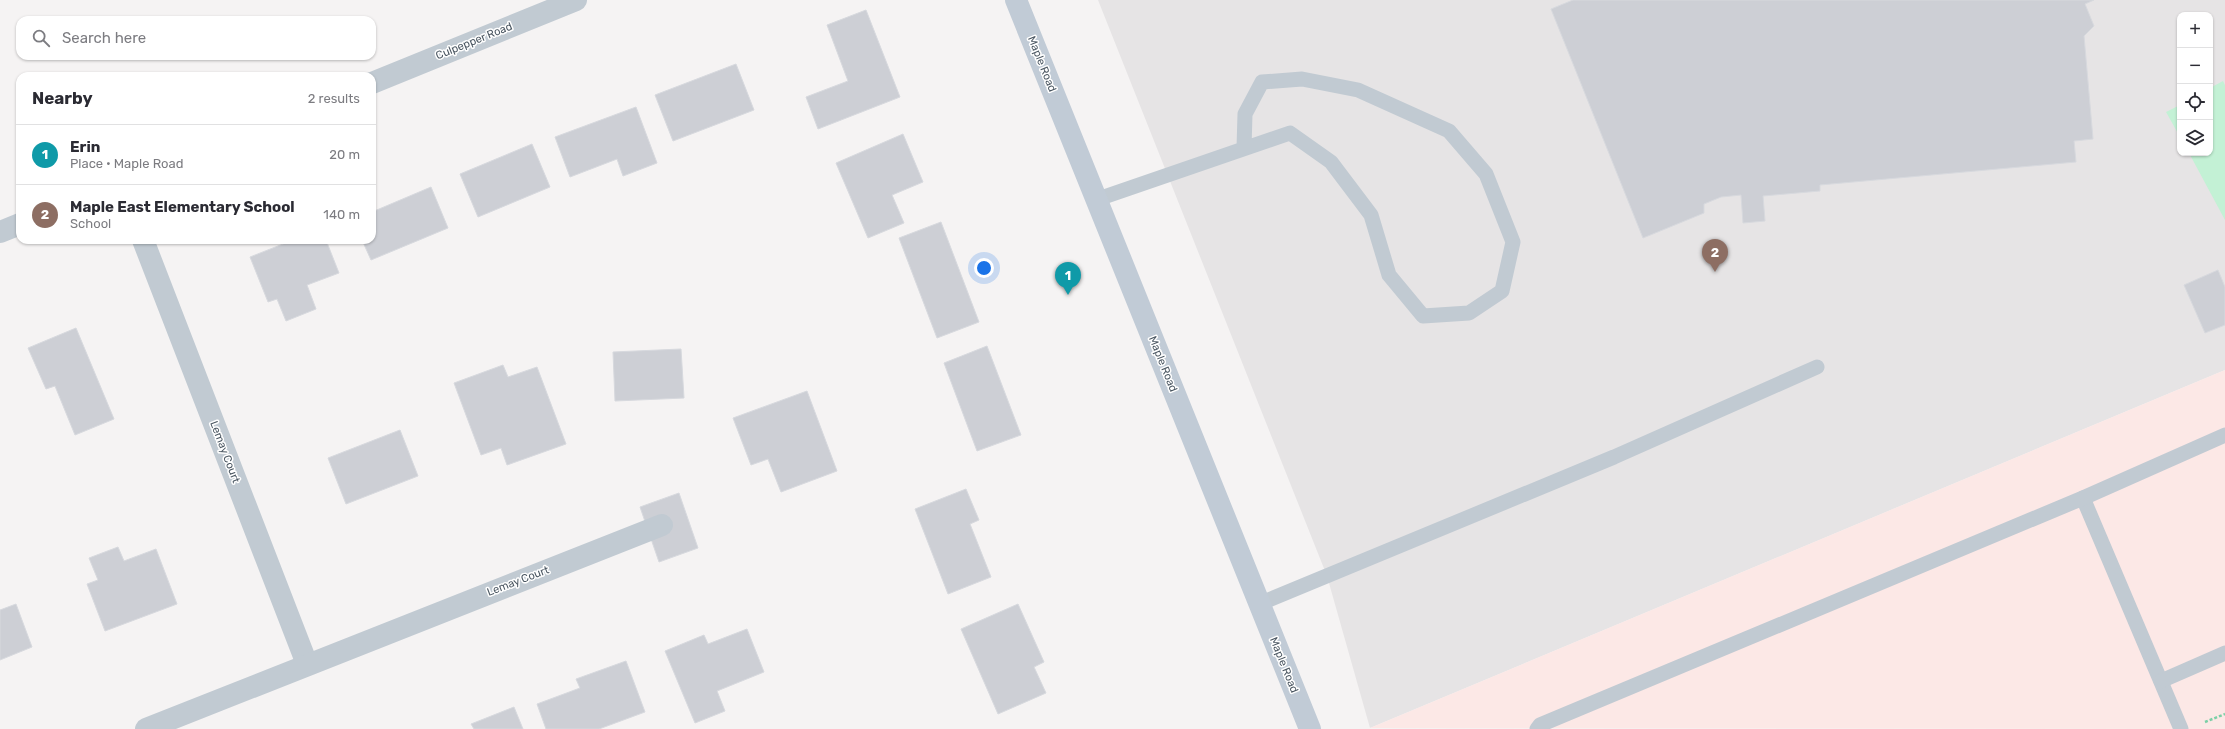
<!DOCTYPE html>
<html lang="en">
<head>
<meta charset="utf-8">
<style>
	:root { --surface:#fff; --page:#f7f7f7; --text:#2b2b33; --muted:#7c7c81; --line:#e1e1e2; --accent:#111827 }
	body { margin:0; font-family:Rubik,sans-serif; background:var(--page); color:var(--text) }
	.controls { position:absolute; right:12px; top:12px; display:grid; overflow:hidden; border-radius:8px; box-shadow:0 1px 3px #0004 }
	.controls button { width:36px; height:36px; display:grid; place-items:center; padding:0; border:0; border-bottom:1px solid var(--line); background:var(--surface); color:var(--text); font:20px sans-serif }
	.you { position:absolute; left:984px; top:268px; width:14px; height:14px; margin:-10px; border:3px solid #fff; border-radius:50%; background:#1a73e8; box-shadow:0 0 0 6px #1a73e833 }
	.badge { display:grid; place-items:center; width:26px; height:26px; border-radius:50%; background:var(--accent); color:#fff; font-size:13px; font-weight:700 }
	.pin { position:absolute; translate:-50% -33px; filter:drop-shadow(0 1px 2px #0008) }
	.pin::after { content:''; position:absolute; top:21px; width:14px; height:12px; background:inherit; clip-path:polygon(0 0,100% 0,50% 100%) }
	.list { margin:0; padding:0; list-style:none }
	h2 { display:flex; justify-content:space-between; align-items:center; height:52px; margin:0; padding:0 16px; font-size:17px }
	h2 small { font-size:13px; font-weight:400; color:var(--muted) }
	.list li { display:grid; grid-template-columns:26px 1fr auto; gap:12px; align-items:center; box-sizing:border-box; height:60px; padding:0 16px; border-top:1px solid var(--line) }
	.list b { display:block; font-size:15px; white-space:nowrap }
	.list p { margin:0; font-size:13px; white-space:nowrap; color:var(--muted) }
	.list em { font-size:13px; font-style:normal; color:var(--muted) }
	.icon { flex:none; width:22px; height:22px; fill:none; stroke:currentColor; stroke-width:2; stroke-linecap:round; stroke-linejoin:round }
	.map { position:relative; flex:none; width:2225px; height:729px; overflow:hidden }
	.search { position:absolute; background:var(--surface); box-shadow:0 1px 3px #0004; left:16px; top:16px; width:360px; height:44px; display:flex; align-items:center; gap:10px; box-sizing:border-box; padding:0 14px; border-radius:12px; color:var(--muted); font-size:15px }
	.panel { position:absolute; background:var(--surface); box-shadow:0 1px 3px #0004; left:16px; top:72px; width:360px; height:172px; border-radius:12px }
	.map>svg:first-child { display:block }
</style>
</head>
<body>
<div class="map">
<svg width="2225" height="729" viewBox="0 0 2225 729">
	<rect width="100%" height="100%" fill="#f5f3f3"/>
	<!-- education -->
	<path fill="#e6e4e5" fill-rule="evenodd" d="M 1098,0 L 2225,0 L 2225,370 L 1370,728 L 1327,576 ZM 2180,15 L 2210,15 L 2210,153 L 2180,153 Z"/>
	<!-- medical -->
	<polygon fill="#fce8e6" points="2225,370 2225,729 1370,728"/>
	<!-- green -->
	<g fill="#c3f1d5">
		<polygon points="2223,81 2225,85 2225,220 2189,153 2210,153 2210,88"/>
		<polygon points="2180,105 2180,137 2166,112"/>
	</g>
	<!-- building -->
	<g fill="#cdcfd5" stroke="#d7d9de">
		<polygon points="1573,0 2094,0 2085,4 2094,26 2084,36 2093,139 2074,141 2076,162 1820,185 1820,191 1763,196 1765,221 1743,223 1741,195 1721,197 1704,204 1704,213 1643,238 1551,9"/>
		<polygon points="866,10 900,97 818,129 806,97 848,81 827,25"/>
		<polygon points="736,64 754,110 673,141 655,95"/>
		<polygon points="636,107 657,163 623,176 617,159 570,177 555,137"/>
		<polygon points="903,134 923,182 892,195 904,223 868,238 836,163"/>
		<polygon points="532,144 550,187 478,217 460,174"/>
		<polygon points="431,187 448,228 371,260 362,240 372,240 372,212"/>
		<polygon points="941,222 979,322 937,338 899,238"/>
		<polygon points="293,240 326,240 339,273 307,285 316,309 286,321 277,299 268,302 250,257"/>
		<polygon points="2218,270 2225,287 2225,325 2205,333 2184,285"/>
		<polygon points="76,328 114,419 75,435 55,386 46,389 28,348"/>
		<polygon points="987,346 1021,435 977,451 944,363"/>
		<polygon points="681,349 684,398 615,401 613,352"/>
		<polygon points="503,365 508,377 537,367 566,444 507,465 501,448 481,455 454,383"/>
		<polygon points="807,391 837,471 781,492 768,459 751,465 733,418"/>
		<polygon points="400,430 418,476 346,504 328,458"/>
		<polygon points="966,489 979,520 970,524 991,577 948,594 915,509"/>
		<polygon points="679,493 698,548 659,562 640,507"/>
		<polygon points="118,547 124,561 156,549 177,604 105,631 87,584 98,580 89,558"/>
		<polygon points="16,604 32,647 0,660 0,610"/>
		<polygon points="1018,604 1044,662 1034,667 1046,693 998,714 961,629"/>
		<polygon points="747,629 764,672 717,691 725,711 695,723 665,651 704,635 708,644"/>
		<polygon points="626,661 645,712 599,729 546,729 537,704 580,688 576,679"/>
		<polygon points="514,707 523,729 474,729 471,724"/>
	</g>
	<g fill="none" stroke-linecap="round" stroke-linejoin="round">
		<!-- path -->
		<polyline stroke="#7ad0a6" stroke-width="2.5" stroke-dasharray="3 2" stroke-linecap="butt" points="2205,722 2225,714"/>
		<!-- lane -->
		<g stroke="#c1cad2" stroke-width="15">
			<polyline points="1098,199 1290,133 1331,162 1371,215 1389,275 1423,316 1469,313 1502,291 1513,242 1486,174 1449,131 1358,90 1302,79 1262,82 1245,114 1244,148"/>
			<polyline points="2083,498 2181,729"/>
			<polyline points="1259,604 1614,457 1817,367"/>
			<polyline points="2161,681 2225,653"/>
			<polyline points="1537,729 1540,725 2083,498 2225,435"/>
		</g>
		<!-- street -->
		<g stroke="#c1cad2" stroke-width="22">
			<polyline points="372,83 576,0"/>
			<polyline points="0,232 20,224"/>
			<polyline points="143,240 307,664"/>
			<polyline points="146,729 662,525"/>
		</g>
		<!-- secondary -->
		<polyline stroke="#c1cbd6" stroke-width="22" points="1016,0 1310,729"/>
	</g>
	<g text-anchor="middle" dominant-baseline="central" stroke-width="3" stroke-linejoin="round" paint-order="stroke">
		<!-- street labels -->
		<g font-size="11" fill="#4a5661" stroke="#fff">
			<text transform="translate(474 41) rotate(-22)">Culpepper Road</text>
			<text transform="translate(1042 64) rotate(68)">Maple Road</text>
			<text transform="translate(1163 364) rotate(68)">Maple Road</text>
			<text transform="translate(225 452) rotate(69)">Lemay Court</text>
			<text transform="translate(518 581) rotate(-21)">Lemay Court</text>
			<text transform="translate(1284 665) rotate(68)">Maple Road</text>
		</g>
	</g>
</svg>
<div class="controls">
<button>+</button>
<button>−</button>
<button><svg class="icon" aria-label="locate" viewBox="0 0 24 24"><circle cx="12" cy="12" r="6"/><path d="M12 2v4M12 18v4M2 12h4M18 12h4"/></svg></button>
<button><svg class="icon" aria-label="layers" viewBox="0 0 24 24"><path d="M12 4l9 5-9 5-9-5zM3 14l9 5 9-5"/></svg></button>
</div>
<div class="you"></div>
<div class="pin badge" style="left:1068px;top:295px;background:#0f9aa8">1</div>
<div class="pin badge" style="left:1715px;top:272px;background:#8d6e63">2</div>
<div class="search"><svg class="icon" aria-label="search" viewBox="0 0 24 24"><circle cx="10" cy="10" r="6"/><path d="M15 15l6 6"/></svg>Search here</div>
<section class="panel">
<h2>Nearby<small>2 results</small></h2>
<ul class="list">
<li><span class="badge" style="background:#0f9aa8">1</span><div><b>Erin</b><p>Place · Maple Road</p></div><em>20 m</em></li>
<li><span class="badge" style="background:#8d6e63">2</span><div><b>Maple East Elementary School</b><p>School</p></div><em>140 m</em></li>
</ul>
</section>
</div>
</body>
</html>
